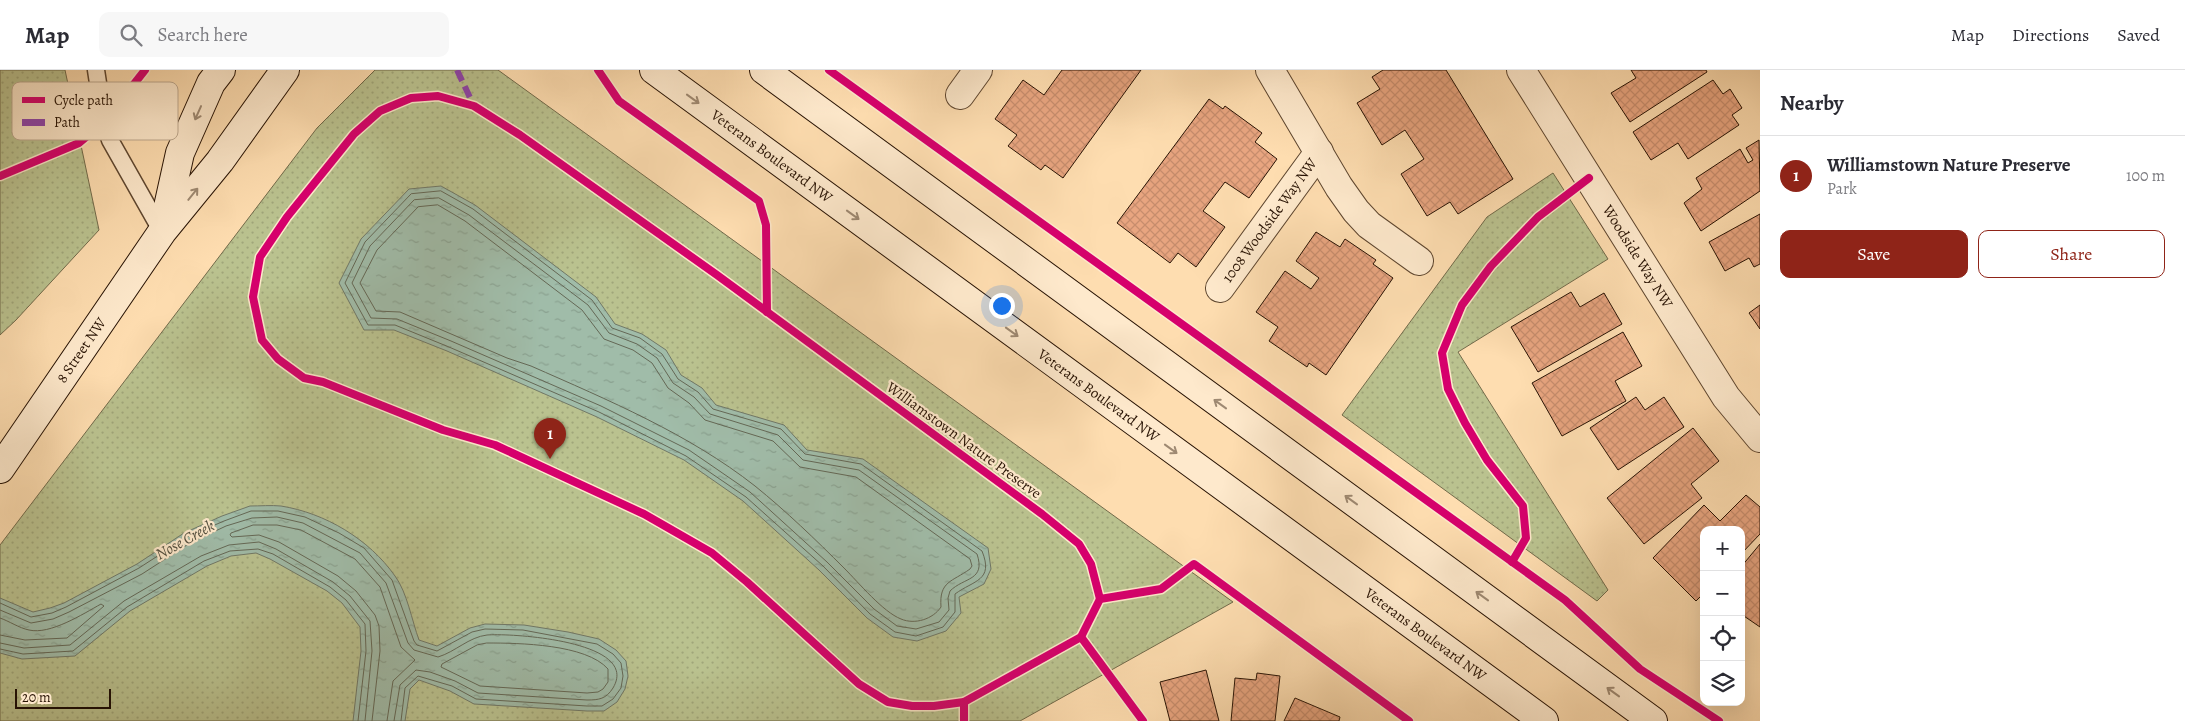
<!DOCTYPE html>
<html lang="en">
<head>
<meta charset="utf-8">
<style>
	:root { --surface:#fff; --page:#f7f7f7; --text:#2b2b33; --muted:#7c7c81; --line:#e1e1e2; --accent:#8f2418 }
	body { margin:0; font-family:Alegreya,serif; background:var(--page); color:var(--text) }
	.controls { position:absolute; right:15px; bottom:15px; display:grid; overflow:hidden; border-radius:10px; box-shadow:0 5px 20px #0002 }
	.controls button { width:45px; height:45px; display:grid; place-items:center; padding:0; border:0; border-bottom:1px solid var(--line); background:var(--surface); color:var(--text); font:25px sans-serif }
	.scale { position:absolute; left:15px; bottom:12px; width:96px; box-sizing:border-box; padding-left:5px; border:2px solid #281304; border-top:0; font-size:14px; line-height:18px; white-space:nowrap; color:#281304; -webkit-text-stroke:4px #fee9cc; paint-order:stroke }
	.you { position:absolute; left:1001px; top:235px; width:18px; height:18px; margin:-12px; border:4px solid #fff; border-radius:50%; background:#1a73e8; box-shadow:0 0 0 8px #1a73e833 }
	.badge { display:grid; place-items:center; width:32px; height:32px; border-radius:50%; background:var(--accent); color:#fff; font-size:16px; font-weight:700 }
	.pin { position:absolute; translate:-50% -41px; filter:drop-shadow(0 1px 2px #0008) }
	.pin::after { content:''; position:absolute; top:26px; width:18px; height:15px; background:inherit; clip-path:polygon(0 0,100% 0,50% 100%) }
	.list { margin:0; padding:0; list-style:none }
	h2 { display:flex; justify-content:space-between; align-items:center; height:65px; margin:0; padding:0 20px; font-size:21px }
	h2 small { font-size:16px; font-weight:400; color:var(--muted) }
	.list li { display:grid; grid-template-columns:32px 1fr auto; gap:15px; align-items:center; box-sizing:border-box; height:80px; padding:0 20px; border-top:1px solid var(--line) }
	.list b { display:block; font-size:19px; white-space:nowrap }
	.list p { margin:0; font-size:16px; white-space:nowrap; color:var(--muted) }
	.list em { font-size:16px; font-style:normal; color:var(--muted) }
	.actions { display:flex; gap:10px; padding:15px 20px }
	.actions a { flex:1; padding:11px 0; border:1px solid var(--accent); border-radius:10px; text-align:center; font-size:18px; color:var(--accent) }
	.actions .main { background:var(--accent); color:#fff }
	.icon { flex:none; width:28px; height:28px; fill:none; stroke:currentColor; stroke-width:2; stroke-linecap:round; stroke-linejoin:round }
	.map { position:relative; flex:none; width:1760px; height:651px; overflow:hidden }
	header { display:flex; align-items:center; gap:30px; box-sizing:border-box; height:70px; padding:0 25px; background:var(--surface); border-bottom:1px solid var(--line) }
	header strong { font-size:24px }
	nav { display:flex; gap:28px; margin-inline-start:auto; font-size:18px }
	.search { width:350px; height:45px; background:var(--page); display:flex; align-items:center; gap:12px; box-sizing:border-box; padding:0 18px; border-radius:10px; color:var(--muted); font-size:19px }
	main { display:flex }
	aside { flex:1; background:var(--surface) }
	.map>svg:first-child { display:block }
</style>
</head>
<body>
<header>
<strong>Map</strong>
<div class="search"><svg class="icon" aria-label="search" viewBox="0 0 24 24"><circle cx="10" cy="10" r="6"/><path d="M15 15l6 6"/></svg>Search here</div>
<nav><a>Map</a><a>Directions</a><a>Saved</a></nav>
</header>
<main>
<div class="map">
<svg width="1760" height="651" viewBox="0 0 1760 651">
	<defs>
		<pattern id="park-dots" width="8" height="8" patternUnits="userSpaceOnUse" patternTransform="scale(1.25)"><rect width="8" height="8" fill="#bac28f"/><path d="M2 2h.1M6 6h.1" fill="none" stroke="#a0a67a" stroke-width="1.8" stroke-linecap="round"/></pattern>
		<pattern id="water-ripples" width="26" height="14" patternUnits="userSpaceOnUse" patternTransform="scale(1.25)"><rect width="26" height="14" fill="#a0bca9"/><path d="M2 4q2-2 4 0t4 0M15 11q2-2 4 0t4 0" fill="none" stroke="#8aa190"/></pattern>
		<pattern id="building-cross-hatch" width="8" height="8" patternUnits="userSpaceOnUse" patternTransform="scale(1.25)"><rect width="8" height="8" fill="#e8a580"/><path d="M0 0l8 8M0 8l8-8" fill="none" stroke="#c78d6d"/></pattern>
	</defs>
	<rect width="100%" height="100%" fill="#feddb0"/>
	<filter id="stains"><feTurbulence type="fractalNoise" baseFrequency=".004" numOctaves="4"/><feColorMatrix values="0 0 0 0 .2 0 0 0 0 .09 0 0 0 0 .02 0 0 0 .5 -.17"/></filter>
	<radialGradient id="worn" r=".72"><stop offset=".6" stop-color="#630" stop-opacity="0"/><stop offset="1" stop-color="#630" stop-opacity=".3"/></radialGradient>
	<!-- park -->
	<g fill="url(#park-dots)" stroke="#716a4a">
		<polygon points="0,0 65,0 99,160 16,250 0,265"/>
		<polygon points="375,0 498,0 1233,532 1020,651 0,651 0,475 317,58"/>
		<polygon points="1553,103 1608,189 1458,282 1608,520 1597,531 1342,345 1487,147"/>
	</g>
	<!-- water -->
	<g fill="url(#water-ripples)" stroke="#707867">
		<polygon points="441,116 475,135 596,227 615,254 642,264 666,280 681,305 702,318 716,335 784,355 807,380 863,389 988,478 991,499 984,514 959,527 961,543 946,561 917,571 893,567 867,548 819,500 743,431 684,390 597,347 447,281 394,260 364,260 339,213 361,169 409,119"/>
		<path d="M 250,436 C 260,436 271,435 281,436 C 325,443 369,469 395,506 C 407,522 412,551 419,570 L 437,576 L 470,558 L 485,554 L 524,555 L 568,562 L 599,569 L 616,580 L 626,591 L 628,606 L 625,619 L 617,632 L 604,641 L 587,641 L 474,634 L 450,621 L 419,610 L 410,619 L 405,651 L 353,651 L 361,581 L 360,557 L 342,533 L 327,521 L 270,489 L 256,483 L 231,486 L 207,496 L 130,541 L 75,586 L 22,589 L 0,583 L 0,528 L 33,542 L 50,538 L 64,533 L 137,494 L 184,463 L 222,446 Z"/>
	</g>
	<g fill="none" stroke-linecap="round" stroke-linejoin="round">
		<!-- shore -->
		<g stroke="#646856" stroke-width="1">
			<path d="M 441,121 L 473,139 L 592,230 L 612,258 L 640,268 L 662,284 L 678,309 L 698,322 L 713,339 L 781,359 L 805,384 L 861,394 L 982,481 C 994,511 974,510 955,524 L 955,542 L 943,557 L 916,566 L 895,562 L 870,544 L 823,496 L 746,427 L 686,386 L 599,342 L 449,277 L 395,255 L 368,255 L 345,213 L 365,172 L 411,124 Z"/>
			<path d="M 439,128 L 469,145 L 588,235 L 609,263 L 637,274 L 657,288 L 673,313 L 694,327 L 710,344 L 778,365 L 803,390 L 859,400 L 977,484 C 986,511 964,507 950,521 L 948,528 L 949,540 L 939,552 L 916,559 L 897,556 L 874,539 L 827,492 L 750,422 L 689,380 L 601,336 L 451,271 L 397,249 L 371,248 L 352,213 L 370,176 L 414,130 Z"/>
			<path d="M 438,135 L 465,151 L 582,240 L 604,269 L 633,280 L 652,293 L 668,318 L 689,333 L 705,350 L 773,371 L 800,397 L 856,407 L 970,489 L 972,496 L 970,499 C 952,512 939,511 941,537 C 933,549 915,555 901,549 C 883,542 859,513 844,498 C 816,470 786,441 755,416 C 689,364 608,330 531,296 L 507,288 L 400,242 L 376,241 L 360,213 L 377,180 L 418,137 Z"/>
			<polyline points="0,533 31,547 52,543 66,537 139,498 187,467 224,451 251,441 278,441 305,447 339,463 364,478 392,510 414,571 417,575 437,581 472,562 485,559 523,560 597,574 613,584 621,593 623,606 621,618 613,629 602,636 587,636 476,629 452,616 418,606 405,618 401,651"/>
			<path d="M 0,540 L 31,553 L 53,549 L 69,542 L 142,504 L 190,473 L 226,456 L 252,448 L 277,447 L 303,453 L 360,483 L 386,513 L 408,573 L 414,580 L 438,587 C 455,582 469,567 487,565 C 512,563 641,571 613,618 C 606,629 599,630 587,630 L 478,623 L 455,611 L 430,602 L 416,600 L 400,615 L 394,651"/>
			<path d="M 0,548 C 9,551 19,558 29,560 C 50,565 83,544 101,534 L 104,536 L 67,568 L 25,570 L 0,565"/>
			<polyline points="0,573 24,578 70,575 124,531 201,486 229,475 259,472 276,479 333,512 350,526 370,551 372,581 365,651"/>
			<path d="M 487,573 C 519,573 586,574 608,599 L 608,612 L 603,619 L 598,622 L 587,623 L 480,616 L 441,597 L 442,594 L 477,575 Z"/>
			<polyline points="0,579 23,584 73,581 127,537 204,491 230,481 258,479 273,484 330,517 346,530 365,554 366,581 358,651"/>
			<polyline points="372,651 380,581 379,556 375,545 356,521 338,506 279,472 259,465 232,467 230,465 231,463 253,455 277,455 301,460 355,489 380,517 401,577 415,590 393,611 387,651"/>
		</g>
	</g>
	<!-- building -->
	<g fill="url(#building-cross-hatch)" stroke="#281304">
		<polygon points="1062,0 1141,0 1063,108 1045,95 1041,100 1008,76 1017,65 995,49 1023,10 1044,25"/>
		<polygon points="1383,0 1446,0 1513,109 1458,144 1450,132 1427,146 1401,104 1424,89 1405,60 1382,75 1357,33 1380,19 1372,7"/>
		<polygon points="1631,0 1706,0 1707,2 1630,52 1611,23 1636,8"/>
		<polygon points="1713,10 1723,24 1730,19 1742,38 1732,45 1739,55 1688,89 1678,73 1651,90 1633,62"/>
		<polygon points="1209,29 1223,39 1225,36 1262,63 1255,72 1277,89 1249,128 1225,112 1203,141 1225,157 1196,197 1178,183 1170,193 1117,153"/>
		<polygon points="1759,70 1760,121 1701,161 1684,133 1702,119 1696,108 1740,79 1748,93 1753,90 1746,78"/>
		<polygon points="1760,144 1760,194 1754,197 1749,188 1725,201 1709,172"/>
		<polygon points="1316,162 1340,177 1345,169 1376,190 1373,194 1393,208 1326,305 1309,293 1307,297 1269,271 1278,257 1256,242 1285,201 1311,219 1319,208 1296,191"/>
		<polygon points="1571,222 1580,237 1604,223 1622,254 1538,302 1511,257"/>
		<polygon points="1760,235 1760,259 1749,243"/>
		<polygon points="1623,262 1642,296 1615,311 1626,331 1562,366 1532,313"/>
		<polygon points="1636,327 1645,340 1664,327 1684,357 1618,400 1590,358"/>
		<polygon points="1693,358 1719,391 1691,414 1702,428 1644,474 1607,428"/>
		<polygon points="1746,425 1760,437 1760,464 1741,484 1741,460 1704,460 1704,523 1696,531 1653,488 1704,435 1720,451"/>
		<polygon points="1760,474 1760,557 1741,544 1741,497"/>
		<polygon points="1206,600 1219,651 1170,651 1160,612"/>
		<polygon points="1257,603 1280,606 1275,651 1231,651 1235,608 1256,610"/>
		<polygon points="1295,628 1340,647 1339,651 1284,651"/>
	</g>
	<g fill="none" stroke-linecap="round" stroke-linejoin="round">
		<!-- lane casing -->
		<g stroke="#5e462f" stroke-width="19">
			<polyline id="lane" points="96,0 104,52 110,70 162,162"/>
		</g>
		<!-- street casing -->
		<g stroke="#5e462f" stroke-width="30">
			<g id="street">
				<polyline points="1270,0 1339,117 1356,141 1369,155 1419,191"/>
				<path id="s1" d="M 1521,0 L 1726,327 L 1760,368"/>
				<polyline points="960,25 978,0"/>
				<path id="s2" d="M 1220,218 L 1319,82"/>
			</g>
		</g>
		<!-- secondary casing -->
		<g stroke="#281304" stroke-width="30">
			<g id="secondary">
				<path id="s3" d="M 654,0 L 1544,651"/>
				<polyline points="764,0 1653,651"/>
				<polyline points="164,155 180,83 211,13 221,0"/>
				<path id="s4" d="M 0,399 L 162,162 L 220,91 L 285,0"/>
			</g>
		</g>
		<!-- lane -->
		<use href="#lane" stroke="#fee9cc" stroke-width="16"/>
		<!-- street -->
		<use href="#street" stroke="#fee9cc" stroke-width="28"/>
		<!-- secondary -->
		<use href="#secondary" stroke="#fee9cc" stroke-width="28"/>
		<!-- quiet -->
		<polyline stroke="#8e44ad" stroke-width="6" stroke-dasharray="12 6" stroke-linecap="butt" points="457,0 474,36"/>
		<!-- cycleway casing -->
		<g stroke="#fee9cc" stroke-width="11">
			<g id="cycleway">
				<polyline points="598,0 619,31 759,131 766,155 767,242"/>
				<polyline points="829,0 1565,530 1640,599 1719,651"/>
				<polyline points="0,106 79,73 104,52 145,0"/>
				<polyline points="1512,492 1526,468 1523,436 1487,390 1465,353 1448,319 1442,283 1462,235 1491,196 1538,147 1589,108"/>
				<polyline points="1081,567 1100,529 1161,519 1194,494 1409,651"/>
				<polyline points="964,632 934,636 912,636 888,632 859,614 747,512 712,483 644,444 495,375 443,360 323,312 304,308 278,289 262,270 253,227 260,187 287,147 354,64 380,41 411,28 438,26 474,36 520,65 717,205 1042,444 1079,474 1091,494 1100,529"/>
				<polyline points="964,651 964,632 1081,567 1143,651"/>
			</g>
		</g>
		<!-- cycleway -->
		<use href="#cycleway" stroke="#d6006c" stroke-width="8"/>
	</g>
	<!-- one-way arrows -->
	<defs><path id="oneway-shaft" d="M-6 0H5M1.5-3L5.5 0L1.5 3" fill="none" stroke-width="1.6" stroke-linecap="round" stroke-linejoin="round" transform="scale(1.25)"/></defs>
	<g stroke="#9e8972">
		<use href="#oneway-shaft" transform="translate(693 29) rotate(36)"/>
		<use href="#oneway-shaft" transform="translate(198 43) rotate(114)"/>
		<use href="#oneway-shaft" transform="translate(193 124) rotate(-51)"/>
		<use href="#oneway-shaft" transform="translate(853 145) rotate(36)"/>
		<use href="#oneway-shaft" transform="translate(1012 262) rotate(36)"/>
		<use href="#oneway-shaft" transform="translate(1220 334) rotate(-144)"/>
		<use href="#oneway-shaft" transform="translate(1171 379) rotate(36)"/>
		<use href="#oneway-shaft" transform="translate(1351 430) rotate(-144)"/>
		<use href="#oneway-shaft" transform="translate(1482 526) rotate(-144)"/>
		<use href="#oneway-shaft" transform="translate(1613 622) rotate(-144)"/>
	</g>
	<g text-anchor="middle" dominant-baseline="central" stroke-width="4.5" stroke-linejoin="round" paint-order="stroke">
		<!-- street labels -->
		<g font-size="15" fill="#281304" stroke="#fee9cc">
			<text stroke="none"><textPath href="#s3" startOffset="146">Veterans Boulevard NW</textPath></text>
			<text stroke="none"><textPath href="#s2" startOffset="84">1008 Woodside Way NW</textPath></text>
			<text stroke="none"><textPath href="#s1" startOffset="220">Woodside Way NW</textPath></text>
			<text stroke="none"><textPath href="#s4" startOffset="144">8 Street NW</textPath></text>
			<text stroke="none"><textPath href="#s3" startOffset="551">Veterans Boulevard NW</textPath></text>
			<text transform="translate(964 370) rotate(36)">Williamstown Nature Preserve</text>
			<text stroke="none"><textPath href="#s3" startOffset="956">Veterans Boulevard NW</textPath></text>
		</g>
		<!-- water labels -->
		<g font-size="16" font-style="italic" fill="#524e3e" stroke="#fee9cc">
			<text transform="translate(185 470) rotate(-29)">Nose Creek</text>
		</g>
	</g>
	<!-- legend -->
	<rect x="12" y="12" width="166" height="58" rx="8" fill="#fee9cc" stroke="#bea990" stroke-width="1"/>
	<rect x="22" y="27" width="23" height="6" fill="#d6006c"/>
	<rect x="22" y="49" width="23" height="7" fill="#8e44ad"/>
	<g font-size="14" fill="#281304">
		<text x="54" y="35">Cycle path</text>
		<text x="54" y="57">Path</text>
	</g>
	<rect width="100%" height="100%" filter="url(#stains)"/>
	<rect width="100%" height="100%" fill="url(#worn)"/>
</svg>
<div class="controls">
<button>+</button>
<button>−</button>
<button><svg class="icon" aria-label="locate" viewBox="0 0 24 24"><circle cx="12" cy="12" r="6"/><path d="M12 2v4M12 18v4M2 12h4M18 12h4"/></svg></button>
<button><svg class="icon" aria-label="layers" viewBox="0 0 24 24"><path d="M12 4l9 5-9 5-9-5zM3 14l9 5 9-5"/></svg></button>
</div>
<div class="scale">20 m</div>
<div class="you"></div>
<div class="pin badge" style="left:550px;top:389px">1</div>
</div>
<aside>
<h2>Nearby<small></small></h2>
<ul class="list">
<li><span class="badge">1</span><div><b>Williamstown Nature Preserve</b><p>Park</p></div><em>100 m</em></li>
</ul>
<div class="actions"><a class="main">Save</a><a>Share</a></div>
</aside>
</main>
</body>
</html>
